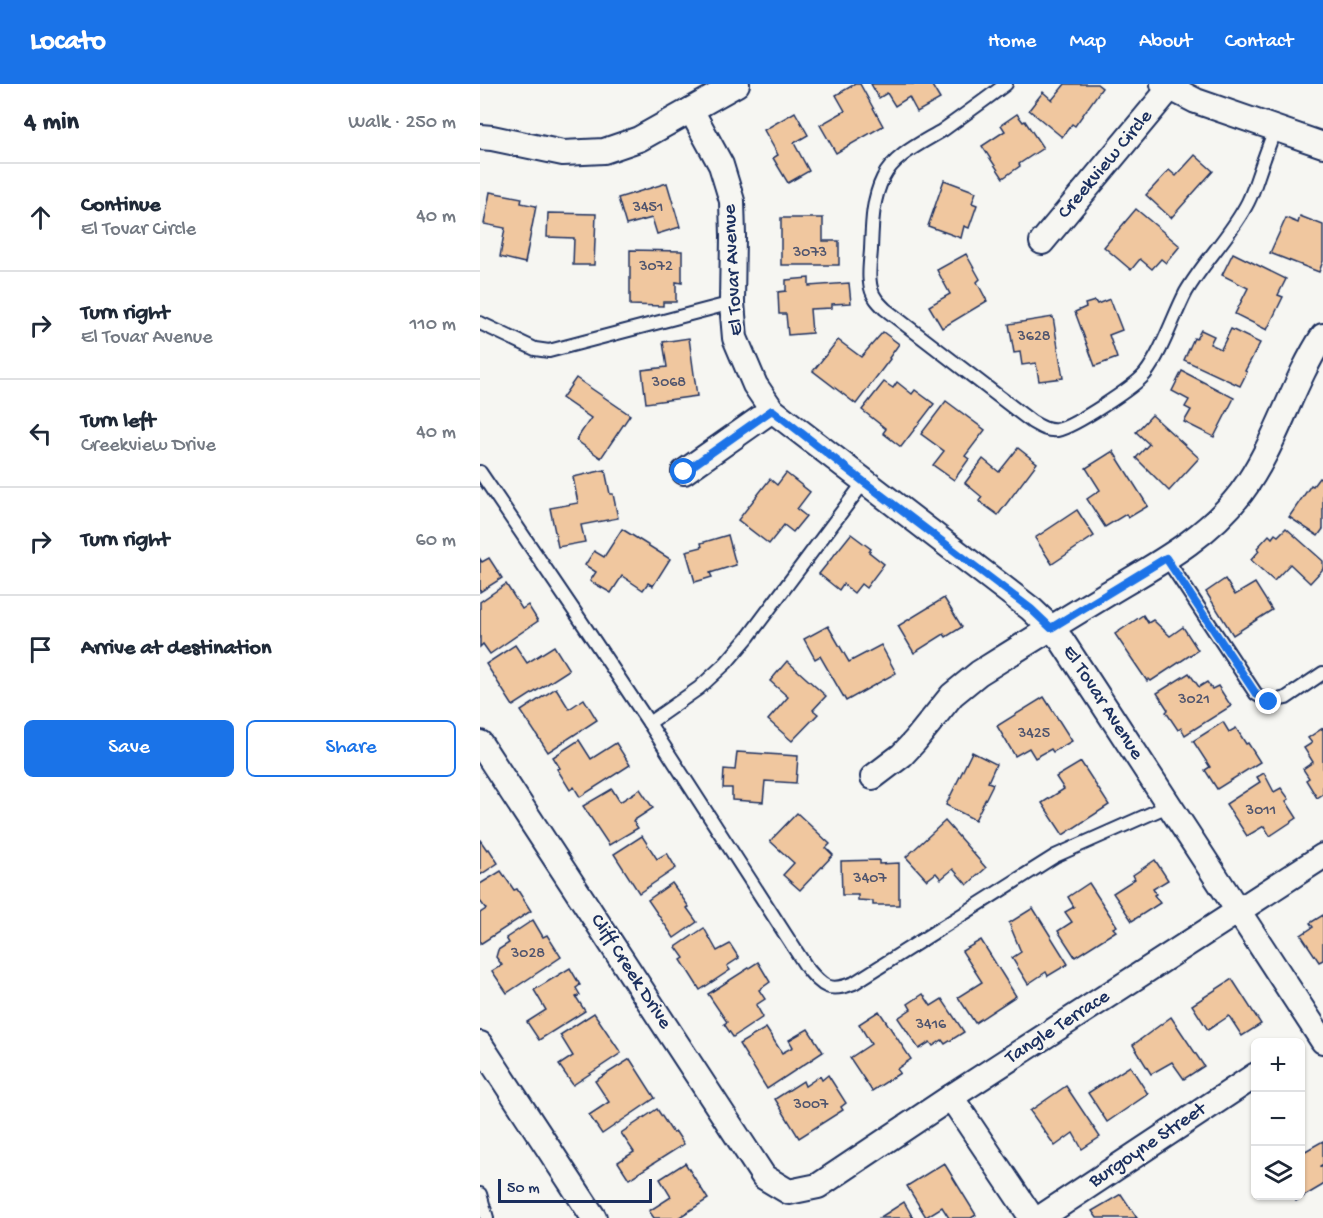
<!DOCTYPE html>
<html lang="en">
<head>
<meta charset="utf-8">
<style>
	:root { --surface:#fff; --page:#f6f6f7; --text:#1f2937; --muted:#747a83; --line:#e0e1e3; --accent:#1a73e8 }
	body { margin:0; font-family:"Gochi Hand",sans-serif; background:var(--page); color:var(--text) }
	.controls { position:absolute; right:18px; bottom:18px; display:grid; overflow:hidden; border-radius:9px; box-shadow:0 2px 4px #0004 }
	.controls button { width:54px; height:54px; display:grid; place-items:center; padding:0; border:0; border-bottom:2px solid var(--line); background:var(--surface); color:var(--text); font:30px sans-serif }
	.scale { position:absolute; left:18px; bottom:15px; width:154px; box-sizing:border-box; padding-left:6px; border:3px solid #1b2f5e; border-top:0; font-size:16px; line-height:21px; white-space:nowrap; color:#1b2f5e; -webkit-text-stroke:4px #f6f6f2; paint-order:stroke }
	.stop { position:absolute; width:18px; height:18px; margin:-14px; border:4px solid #1a73e8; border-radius:50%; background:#fff }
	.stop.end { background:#1a73e8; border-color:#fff; box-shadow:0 2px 6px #0008 }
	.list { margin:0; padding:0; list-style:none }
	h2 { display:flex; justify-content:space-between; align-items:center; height:78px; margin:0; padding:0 24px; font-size:26px }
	h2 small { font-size:20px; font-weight:400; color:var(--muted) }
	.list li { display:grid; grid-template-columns:39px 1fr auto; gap:18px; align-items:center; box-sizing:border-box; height:108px; padding:0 24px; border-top:2px solid var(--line) }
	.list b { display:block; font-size:22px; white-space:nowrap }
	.list p { margin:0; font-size:20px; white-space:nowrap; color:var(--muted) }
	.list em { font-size:20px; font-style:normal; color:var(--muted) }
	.actions { display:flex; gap:12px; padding:18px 24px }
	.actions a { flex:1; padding:14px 0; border:2px solid var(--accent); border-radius:9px; text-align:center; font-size:21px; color:var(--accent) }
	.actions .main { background:var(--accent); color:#fff }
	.icon { flex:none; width:33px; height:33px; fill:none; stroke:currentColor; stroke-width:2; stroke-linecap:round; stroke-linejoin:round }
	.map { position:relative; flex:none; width:843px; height:1134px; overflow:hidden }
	header { display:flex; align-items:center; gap:36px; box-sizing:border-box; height:84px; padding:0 30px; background:var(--accent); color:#fff }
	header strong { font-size:28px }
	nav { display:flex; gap:33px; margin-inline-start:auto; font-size:21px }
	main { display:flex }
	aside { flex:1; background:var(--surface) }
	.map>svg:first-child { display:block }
</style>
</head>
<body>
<header>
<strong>Locato</strong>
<nav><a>Home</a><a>Map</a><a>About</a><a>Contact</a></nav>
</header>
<main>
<aside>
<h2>4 min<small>Walk · 250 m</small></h2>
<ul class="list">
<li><svg class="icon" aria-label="ahead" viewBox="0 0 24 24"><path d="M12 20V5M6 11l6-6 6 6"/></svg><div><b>Continue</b><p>El Tovar Circle</p></div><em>40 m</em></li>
<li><svg class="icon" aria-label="right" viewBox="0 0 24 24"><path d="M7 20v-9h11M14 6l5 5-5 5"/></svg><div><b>Turn right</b><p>El Tovar Avenue</p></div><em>110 m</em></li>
<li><svg class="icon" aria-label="left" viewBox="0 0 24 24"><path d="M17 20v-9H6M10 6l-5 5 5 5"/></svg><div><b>Turn left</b><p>Creekview Drive</p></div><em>40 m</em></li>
<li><svg class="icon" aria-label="right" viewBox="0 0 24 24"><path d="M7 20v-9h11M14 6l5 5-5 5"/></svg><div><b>Turn right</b></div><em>60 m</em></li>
<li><svg class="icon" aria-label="arrive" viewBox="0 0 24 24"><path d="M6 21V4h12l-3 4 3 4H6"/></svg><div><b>Arrive at destination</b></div></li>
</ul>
<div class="actions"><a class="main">Save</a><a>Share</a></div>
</aside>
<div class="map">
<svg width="843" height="1134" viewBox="0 0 843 1134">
	<rect width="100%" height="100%" fill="#f6f6f2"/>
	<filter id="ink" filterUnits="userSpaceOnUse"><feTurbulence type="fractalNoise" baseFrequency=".0167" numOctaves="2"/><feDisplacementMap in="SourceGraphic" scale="12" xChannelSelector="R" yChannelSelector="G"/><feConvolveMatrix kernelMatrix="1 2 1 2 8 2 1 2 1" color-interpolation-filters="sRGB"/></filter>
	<g filter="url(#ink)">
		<!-- building -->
		<g fill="#f0c79f" stroke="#1b2f5e" stroke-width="1.5">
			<polygon points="375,0 380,0 403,42 356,69 340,41 365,27 356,11"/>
			<polygon points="391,0 451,0 460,15 437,28 429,13 415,22 407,9 399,14"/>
			<polygon points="585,0 617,0 622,4 595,42 592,40 582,53 549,26 563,8 572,16"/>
			<polygon points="315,28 328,51 314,59 329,87 308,99 293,74 298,71 284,46"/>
			<polygon points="537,30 543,38 545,37 563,64 539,80 540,82 523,94 502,62 525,47 521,41"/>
			<polygon points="715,71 733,87 691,134 666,111 689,86 696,92"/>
			<polygon points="464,96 496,108 492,119 497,121 489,144 484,142 481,154 448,142"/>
			<polygon points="187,99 200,143 177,150 172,134 146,141 138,114"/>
			<polygon points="10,108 42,114 41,119 56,122 45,179 20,173 25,144 4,140"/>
			<polygon points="656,125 700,162 686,179 681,175 672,185 660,175 651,186 624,163"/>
			<polygon points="68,129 116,130 114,181 93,181 94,154 67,153"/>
			<polygon points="820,132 843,141 843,177 839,188 790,169 806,134 818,139"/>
			<polygon points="301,134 343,134 343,157 359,157 359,181 301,181"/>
			<polygon points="150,166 202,167 202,199 196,198 196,218 183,218 183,222 150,221"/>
			<polygon points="753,169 806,195 798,211 803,213 787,246 755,230 768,204 742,191"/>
			<polygon points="486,170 500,195 497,198 507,217 462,244 449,222 470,210 457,186"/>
			<polygon points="329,194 329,202 369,199 371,219 352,220 352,224 330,225 332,249 308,251 306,230 299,230 298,208 306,207 306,196"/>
			<polygon points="630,215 642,246 629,251 637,274 615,282 595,228 606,223 605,220 615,217 617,220"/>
			<polygon points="573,233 583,294 559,297 556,279 542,281 540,268 534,269 529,240"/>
			<polygon points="751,245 780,259 765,287 767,288 760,302 704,276 714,254 716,255 721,246 734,252 730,260 741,265"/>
			<polygon points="403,248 419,260 409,274 410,275 376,320 333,287 358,256 381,273"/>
			<polygon points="209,254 217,312 166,319 162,286 187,283 183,258"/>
			<polygon points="702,287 754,314 734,353 704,338 711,326 705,323 709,316 692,307"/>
			<polygon points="96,294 150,331 121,374 96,356 111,334 82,314"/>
			<polygon points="404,298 413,304 417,298 432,310 435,306 454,320 421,363 403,349 406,345 382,326"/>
			<polygon points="466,317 505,346 485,372 489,375 474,396 453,381 464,367 441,350"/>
			<polygon points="672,331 719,374 689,407 656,374 669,360 656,348"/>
			<polygon points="538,364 557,379 518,431 499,417 502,413 485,399 503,375 519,388"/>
			<polygon points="633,367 668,422 648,434 646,430 625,443 607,415 620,406 606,384"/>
			<polygon points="125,386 130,410 133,410 138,434 101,441 105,458 78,463 70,424 98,419 93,393"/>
			<polygon points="306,389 330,408 317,425 326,432 313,448 304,441 289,460 258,436 290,395 297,401"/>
			<polygon points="839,394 843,396 843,445 838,452 809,433 831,401 833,402"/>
			<polygon points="597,426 614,452 572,480 555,454"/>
			<polygon points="806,444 843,477 843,485 830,499 810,480 794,497 771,476 779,467 777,464 789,451 792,454 795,450 798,452"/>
			<polygon points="142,445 190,475 173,502 168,499 163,506 142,492 131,509 110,497 116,488 105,481 114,467 124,473"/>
			<polygon points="371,450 391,465 389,468 404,480 386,504 381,500 374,509 363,500 359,506 339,490"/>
			<polygon points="248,451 256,481 230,489 232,493 215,498 206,467 222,463 221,459"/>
			<polygon points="9,474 22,494 0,508 0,475 2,478"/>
			<polygon points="745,495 755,511 775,499 792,526 753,551 726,508"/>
			<polygon points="26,500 42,525 48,521 58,537 10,570 3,560 0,563 0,518"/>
			<polygon points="464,514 482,543 466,553 464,550 434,569 418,542"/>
			<polygon points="663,531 668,539 673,536 690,552 703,543 718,566 671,597 669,595 667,597 635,550"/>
			<polygon points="348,542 369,578 401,561 416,589 366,617 340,572 335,575 324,555"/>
			<polygon points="35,561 47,579 74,562 89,586 33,622 6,580"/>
			<polygon points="307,577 346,612 333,626 338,630 312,657 288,636 308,613 290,597"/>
			<polygon points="709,589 719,603 727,598 732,605 738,602 751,622 705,651 701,644 698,646 686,628 688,626 677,609"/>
			<polygon points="76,604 89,625 104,615 117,636 68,668 41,627"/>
			<polygon points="564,613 592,657 573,668 571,665 555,674 549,664 535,672 517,642"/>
			<polygon points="743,638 749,648 756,644 766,660 768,659 780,678 737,705 725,686 730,683 713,657"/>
			<polygon points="843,644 843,710 837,714 826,696 829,694 823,685 833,678 824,664 832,659 828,654"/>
			<polygon points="99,656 111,675 136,659 150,681 100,713 94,703 90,706 77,685 80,684 73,673"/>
			<polygon points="257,668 318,672 316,699 285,697 283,718 252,716 252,704 243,704 244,685 255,686"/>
			<polygon points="492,668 516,680 508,698 513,700 495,736 466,721"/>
			<polygon points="601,678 629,721 583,751 562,719 584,705 576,693"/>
			<polygon points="784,689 794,708 801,704 809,715 806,717 817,734 790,752 784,742 767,752 746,720 780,698 777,693"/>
			<polygon points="132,705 140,718 160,705 173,724 153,737 158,744 129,761 103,722"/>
			<polygon points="317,729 350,760 346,764 353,771 320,806 303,791 314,779 290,757"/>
			<polygon points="465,737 506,784 487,801 473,785 461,795 456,789 447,796 426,773"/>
			<polygon points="162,752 177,775 187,769 196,784 159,809 134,770"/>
			<polygon points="0,756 7,766 9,765 18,779 0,791"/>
			<polygon points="399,776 399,780 419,779 419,821 393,821 393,817 378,816 378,811 362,811 361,777"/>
			<polygon points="675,776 688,796 673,805 676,810 674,811 680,819 652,837 633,809 655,795 653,791"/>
			<polygon points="21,787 34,806 37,805 51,827 0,860 0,829 6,825 0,817 0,800"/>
			<polygon points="192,799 209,823 207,824 217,838 194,854 168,816"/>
			<polygon points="609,799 637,842 633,844 636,847 595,873 578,847 592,838 585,828 594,823 588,813"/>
			<polygon points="553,824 588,880 568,892 566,888 548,900 532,874 541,868 529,839"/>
			<polygon points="843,831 843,876 839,878 821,851 833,843 830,839"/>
			<polygon points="53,836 63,853 67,851 81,873 27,909 12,887 22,881 16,873 18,866 29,859 26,854"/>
			<polygon points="224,844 237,867 250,860 259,874 247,882 250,886 220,906 201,876 204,874 196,863"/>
			<polygon points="501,856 536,912 495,939 478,913 502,898 482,867"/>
			<polygon points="278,878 290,898 279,906 285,915 276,921 283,933 253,953 244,940 247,938 228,910"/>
			<polygon points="90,884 100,901 96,904 100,911 96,913 105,927 59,956 47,938 66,926 54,906"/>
			<polygon points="752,895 781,940 762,952 749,932 728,946 712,921"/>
			<polygon points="443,910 451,922 462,915 484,948 465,960 462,956 453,962 450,958 439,965 418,934 431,925 428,920"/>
			<polygon points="399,927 431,975 417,985 420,989 392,1007 370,974 391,960 379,940"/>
			<polygon points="114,929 141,969 93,1001 79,981 93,972 80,951"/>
			<polygon points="691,933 724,982 704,995 692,978 671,990 653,961"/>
			<polygon points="286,944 302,969 313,963 309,956 328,945 343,968 287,1005 259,960"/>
			<polygon points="150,975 175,1014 122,1050 109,1031 129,1018 115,997"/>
			<polygon points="650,982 668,1010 627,1038 608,1009"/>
			<polygon points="348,991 366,1019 361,1023 363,1026 319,1054 295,1015 323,997 325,1002 340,992 342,996"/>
			<polygon points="586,1002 620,1053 602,1065 593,1049 575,1062 550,1027"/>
			<polygon points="177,1025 193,1049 196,1048 204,1060 149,1095 138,1078 154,1068 141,1049"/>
			<polygon points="843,1057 843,1080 840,1082 841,1083 843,1082 843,1101 816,1117 813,1112 820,1112 820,1070"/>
			<polygon points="205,1079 228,1115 198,1134 174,1134 169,1127 191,1113 180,1095"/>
			<polygon points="464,1079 496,1131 491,1134 469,1134 462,1123 446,1133 427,1102"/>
			<polygon points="641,1110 657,1134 617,1134 612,1127"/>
			<polygon points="424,1118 433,1134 399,1134 407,1129"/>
		</g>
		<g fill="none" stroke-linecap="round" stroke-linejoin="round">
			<!-- lane casing -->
			<g stroke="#1b2f5e" stroke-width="16">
				<g id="lane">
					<path d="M 526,0 C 505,16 484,31 463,46 C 442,59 414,71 403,94 C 392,116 392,141 391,166 C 390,181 386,202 396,215 C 398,218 402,222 405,225 L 552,338 C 561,343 567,347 577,346 C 594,343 654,303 665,290 C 682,268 693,233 706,208 C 724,177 752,150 768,118 C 772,110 775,101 778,92 C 783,77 789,61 795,45"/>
					<polyline points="0,239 55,265 69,267 252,219"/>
					<polyline points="0,388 97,531 169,639"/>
					<path d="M 384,398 L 269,552 L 246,579 L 219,604 L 169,639 L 327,884 C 343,903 349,909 374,899 L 575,772 L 690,721"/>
					<polyline points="686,474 776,610 789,618 806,614 843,589"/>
					<polyline points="0,1110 7,1134"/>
				</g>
			</g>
			<!-- street casing -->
			<g stroke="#1b2f5e" stroke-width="28">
				<g id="street">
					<polyline points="683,0 716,17 843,61"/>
					<polyline points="211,26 241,81 252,117 253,152 252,219 255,254 275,301 292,326 551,525 571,544 582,557 843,957"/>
					<polyline points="0,53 12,54 83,69 124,67 159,55 257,0"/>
					<polyline points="562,158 690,4"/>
					<polyline points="204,388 292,326"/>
					<polyline points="0,659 284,1093 309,1108 338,1102 471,1013 843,772"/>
					<path d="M 393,693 L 422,671 L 435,657 L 472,611 L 499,589 C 542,562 584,536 627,510 C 675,481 726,455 761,409 C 796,362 811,301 843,252"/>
					<polyline points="0,960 114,1134"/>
					<polyline points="471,1013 552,1134"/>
					<polyline points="560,1134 776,991"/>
				</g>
			</g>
			<!-- lane -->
			<use href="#lane" stroke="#f6f6f2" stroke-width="12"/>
			<!-- street -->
			<use href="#street" stroke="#f6f6f2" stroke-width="24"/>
		</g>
	</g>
	<g fill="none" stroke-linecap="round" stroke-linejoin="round" filter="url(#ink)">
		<!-- route -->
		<polyline stroke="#1a73e8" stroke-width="8" points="204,388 292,326 384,398 551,525 571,544 686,474 776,610 789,618"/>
	</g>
	<g text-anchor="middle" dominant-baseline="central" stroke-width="4.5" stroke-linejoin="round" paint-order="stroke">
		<!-- number labels -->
		<g font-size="16" fill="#50556e">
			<text x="168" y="124">3451</text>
			<text x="330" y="169">3073</text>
			<text x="176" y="183">3072</text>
			<text x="554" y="253">3628</text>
			<text x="189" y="299">3068</text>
			<text x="714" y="616">3021</text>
			<text x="554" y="650">3425</text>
			<text x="781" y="727">3011</text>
			<text x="390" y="795">3407</text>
			<text x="48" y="870">3028</text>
			<text x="451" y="941">3416</text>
			<text x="331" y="1021">3007</text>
		</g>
		<!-- street labels -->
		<g font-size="20" fill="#1b2f5e" stroke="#f6f6f2">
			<text transform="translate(626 81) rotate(-50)">Creekview Circle</text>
			<text transform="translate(254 186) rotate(-93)">El Tovar Avenue</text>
			<text transform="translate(622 619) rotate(57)">El Tovar Avenue</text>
			<text transform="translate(150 888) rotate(57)">Cliff Creek Drive</text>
			<text transform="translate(578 944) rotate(-33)">Tangle Terrace</text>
			<text transform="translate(668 1062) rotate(-34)">Burgoyne Street</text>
		</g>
	</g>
</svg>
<div class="controls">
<button>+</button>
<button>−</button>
<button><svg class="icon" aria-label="layers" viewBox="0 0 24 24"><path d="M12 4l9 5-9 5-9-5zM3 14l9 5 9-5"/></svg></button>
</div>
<div class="scale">50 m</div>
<div class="stop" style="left:204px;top:388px"></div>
<div class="stop end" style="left:789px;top:618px"></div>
</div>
</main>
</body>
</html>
